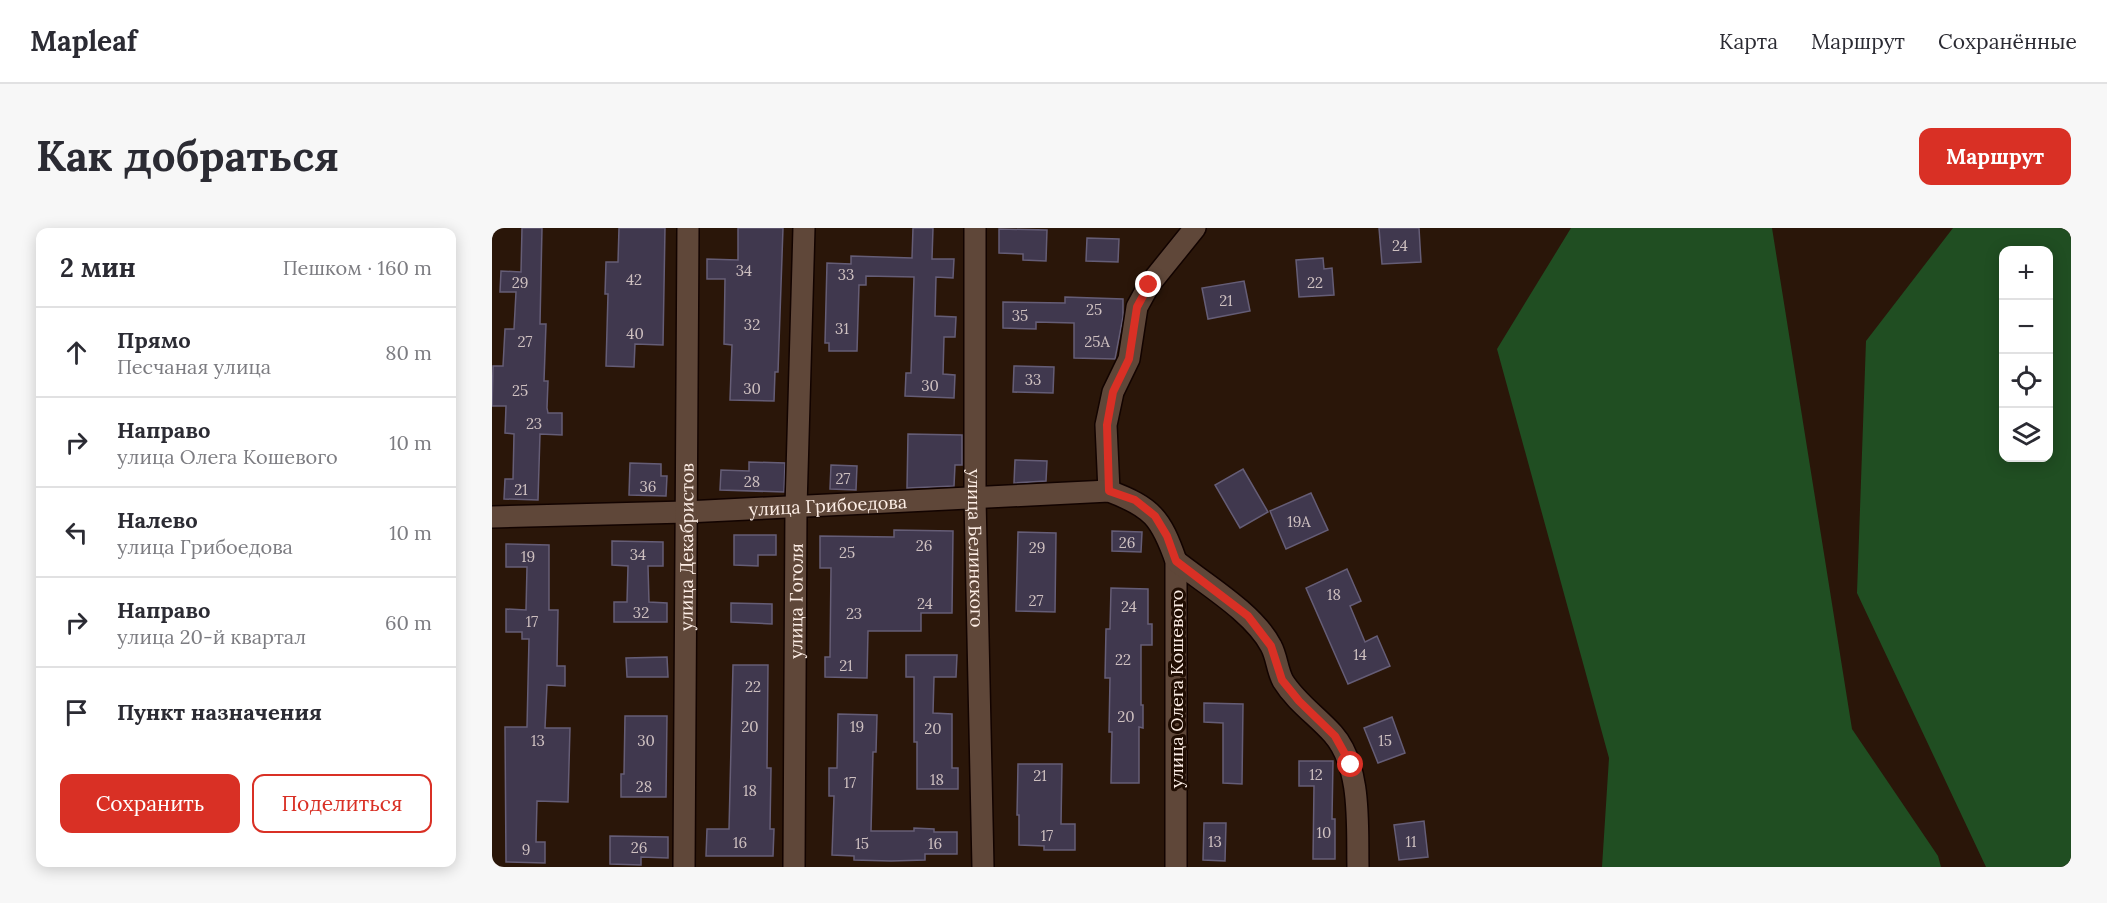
<!DOCTYPE html>
<html lang="ru">
<head>
<meta charset="utf-8">
<style>
	:root { --surface:#fff; --page:#f7f7f7; --text:#2b2b33; --muted:#7c7c81; --line:#e1e1e2; --accent:#d93025 }
	body { margin:0; font-family:Lora,serif; background:var(--page); color:var(--text) }
	.controls { position:absolute; right:18px; top:18px; display:grid; overflow:hidden; border-radius:12px; box-shadow:0 3px 15px #0003 }
	.controls button { width:54px; height:54px; display:grid; place-items:center; padding:0; border:0; border-bottom:2px solid var(--line); background:var(--surface); color:var(--text); font:30px sans-serif }
	.stop { position:absolute; width:18px; height:18px; margin:-14px; border:4px solid #d93025; border-radius:50%; background:#fff }
	.stop.end { background:#d93025; border-color:#fff; box-shadow:0 2px 6px #0008 }
	.list { margin:0; padding:0; list-style:none }
	h2 { display:flex; justify-content:space-between; align-items:center; height:78px; margin:0; padding:0 24px; font-size:26px }
	h2 small { font-size:20px; font-weight:400; color:var(--muted) }
	.list li { display:grid; grid-template-columns:39px 1fr auto; gap:18px; align-items:center; box-sizing:border-box; height:90px; padding:0 24px; border-top:2px solid var(--line) }
	.list b { display:block; font-size:22px; white-space:nowrap }
	.list p { margin:0; font-size:20px; white-space:nowrap; color:var(--muted) }
	.list em { font-size:20px; font-style:normal; color:var(--muted) }
	.actions { display:flex; gap:12px; padding:18px 24px }
	.actions a { flex:1; padding:14px 0; border:2px solid var(--accent); border-radius:12px; text-align:center; font-size:21px; color:var(--accent) }
	.actions .main { background:var(--accent); color:#fff }
	.icon { flex:none; width:33px; height:33px; fill:none; stroke:currentColor; stroke-width:2; stroke-linecap:round; stroke-linejoin:round }
	.map { position:relative; flex:none; width:1579px; height:639px; overflow:hidden; border-radius:12px }
	header { display:flex; align-items:center; gap:36px; box-sizing:border-box; height:84px; padding:0 30px; background:var(--surface); border-bottom:2px solid var(--line) }
	header strong { font-size:28px }
	nav { display:flex; gap:33px; margin-inline-start:auto; font-size:21px }
	.intro { display:flex; align-items:center; justify-content:space-between; box-sizing:border-box; height:144px; padding:0 36px }
	h1 { margin:0; font-size:42px }
	.button { padding:15px 27px; border-radius:12px; background:var(--accent); color:#fff; font-size:21px; font-weight:700 }
	main { display:flex; gap:36px; padding:0 36px }
	aside { flex:1; background:var(--surface); border-radius:12px; box-shadow:0 3px 15px #0003 }
	.map>svg:first-child { display:block }
</style>
</head>
<body>
<header>
<strong>Mapleaf</strong>
<nav><a>Карта</a><a>Маршрут</a><a>Сохранённые</a></nav>
</header>
<div class="intro"><h1>Как добраться</h1><a class="button">Маршрут</a></div>
<main>
<aside>
<h2>2 мин<small>Пешком · 160 m</small></h2>
<ul class="list">
<li><svg class="icon" aria-label="ahead" viewBox="0 0 24 24"><path d="M12 20V5M6 11l6-6 6 6"/></svg><div><b>Прямо</b><p>Песчаная улица</p></div><em>80 m</em></li>
<li><svg class="icon" aria-label="right" viewBox="0 0 24 24"><path d="M7 20v-9h11M14 6l5 5-5 5"/></svg><div><b>Направо</b><p>улица Олега Кошевого</p></div><em>10 m</em></li>
<li><svg class="icon" aria-label="left" viewBox="0 0 24 24"><path d="M17 20v-9H6M10 6l-5 5 5 5"/></svg><div><b>Налево</b><p>улица Грибоедова</p></div><em>10 m</em></li>
<li><svg class="icon" aria-label="right" viewBox="0 0 24 24"><path d="M7 20v-9h11M14 6l5 5-5 5"/></svg><div><b>Направо</b><p>улица 20-й квартал</p></div><em>60 m</em></li>
<li><svg class="icon" aria-label="arrive" viewBox="0 0 24 24"><path d="M6 21V4h12l-3 4 3 4H6"/></svg><div><b>Пункт назначения</b></div></li>
</ul>
<div class="actions"><a class="main">Сохранить</a><a>Поделиться</a></div>
</aside>
<div class="map">
<svg width="1579" height="639" viewBox="0 0 1579 639">
	<rect width="100%" height="100%" fill="#2a1609"/>
	<!-- green -->
	<g fill="#204e22" fill-rule="evenodd">
		<polygon points="1079,0 1280,0 1360,501 1446,628 1449,639 1110,639 1117,530 1005,121"/>
		<path d="M 1461,0 L 1579,0 L 1579,639 L 1494,639 L 1365,365 L 1374,113 ZM 1556,22 L 1556,230 L 1512,230 L 1512,22 Z"/>
	</g>
	<!-- building -->
	<g fill="#40384e" stroke="#655d76" stroke-width="1.5">
		<polygon points="30,0 50,0 48,96 54,96 52,153 56,153 55,180 56,185 70,185 70,207 48,206 46,272 12,271 13,251 21,251 22,206 13,205 14,178 0,178 1,138 11,138 13,101 22,101 24,64 8,64 9,43 29,44"/>
		<polygon points="127,0 173,0 171,117 143,116 142,139 114,138 116,66 113,66 114,34 126,34"/>
		<polygon points="246,0 291,0 286,144 283,144 282,173 238,172 240,117 232,116 233,51 215,51 215,31 246,32"/>
		<polygon points="421,0 441,0 440,31 462,31 461,50 444,49 443,88 464,89 463,109 452,109 451,146 463,147 462,170 413,168 414,145 419,145 422,49 374,48 374,57 367,57 365,123 337,123 337,115 333,115 335,35 359,36 359,28 420,30"/>
		<polygon points="887,0 927,0 929,34 890,36"/>
		<polygon points="507,1 555,2 554,33 531,32 531,26 507,25"/>
		<polygon points="595,10 627,11 626,34 594,33"/>
		<polygon points="831,30 832,41 840,40 842,67 807,69 804,32"/>
		<polygon points="752,53 758,83 716,91 710,60"/>
		<polygon points="573,69 631,71 631,89 623,131 582,130 582,95 544,94 544,101 511,100 511,74 573,75"/>
		<polygon points="522,138 562,139 561,165 521,164"/>
		<polygon points="416,206 470,207 470,237 463,237 462,258 415,260"/>
		<polygon points="523,232 555,233 554,253 522,255"/>
		<polygon points="257,234 293,235 292,264 228,262 229,242 257,243"/>
		<polygon points="138,235 169,236 169,248 175,248 174,268 137,267"/>
		<polygon points="339,237 365,238 364,262 338,261"/>
		<polygon points="751,241 776,284 748,300 723,257"/>
		<polygon points="819,265 836,302 794,321 778,283"/>
		<polygon points="402,302 461,303 460,385 429,385 429,403 376,403 375,450 333,449 333,429 338,429 339,340 328,340 328,308 402,309"/>
		<polygon points="620,303 650,304 649,324 620,323"/>
		<polygon points="526,304 564,305 563,384 524,383"/>
		<polygon points="242,307 284,307 284,327 266,327 266,338 242,337"/>
		<polygon points="120,313 171,314 171,338 156,338 157,374 175,375 175,394 122,394 122,374 135,374 136,338 120,337"/>
		<polygon points="14,316 57,317 57,382 66,382 65,438 73,438 73,458 55,457 53,500 78,500 76,574 45,573 44,614 53,614 53,635 14,634 13,499 35,499 37,411 30,411 30,404 14,404 14,381 34,382 35,339 14,339"/>
		<polygon points="855,341 869,373 858,378 873,414 885,408 898,438 856,456 814,360"/>
		<polygon points="619,360 656,361 656,396 660,396 660,417 649,417 649,477 651,477 651,500 647,499 647,555 619,555 620,504 617,504 618,450 613,450 614,401 618,401"/>
		<polygon points="239,375 280,376 280,396 239,394"/>
		<polygon points="414,427 465,427 464,449 442,449 441,485 460,486 460,540 466,540 466,561 425,561 425,514 422,514 422,449 414,449"/>
		<polygon points="175,429 176,449 135,449 134,430"/>
		<polygon points="241,437 276,437 275,540 279,540 278,601 282,601 281,628 214,628 215,601 237,601"/>
		<polygon points="712,475 751,476 750,556 731,555 731,495 712,494"/>
		<polygon points="346,486 385,487 384,524 381,524 379,603 422,603 422,600 442,601 442,604 465,604 465,626 433,626 433,632 399,633 362,632 362,628 340,627 342,568 337,568 337,540 345,540"/>
		<polygon points="133,488 175,488 174,569 129,569 129,546 132,546"/>
		<polygon points="900,489 913,525 886,535 872,500"/>
		<polygon points="807,533 841,533 840,591 843,591 843,631 821,631 822,558 807,558"/>
		<polygon points="526,536 570,536 569,596 583,596 583,622 552,622 552,618 527,617 527,587 525,587"/>
		<polygon points="932,593 936,629 907,632 902,597"/>
		<polygon points="712,595 734,595 733,633 711,632"/>
		<polygon points="118,608 176,609 176,630 149,629 149,637 118,636"/>
	</g>
	<g fill="none" stroke-linecap="round" stroke-linejoin="round">
		<!-- minor casing -->
		<g stroke="#120300" stroke-width="24">
			<g id="minor">
				<path id="s1" d="M 483,0 L 483,271 L 491,639"/>
				<polyline points="617,263 614,197 621,164 637,131 645,79 657,57 703,0"/>
				<path id="s2" d="M 0,289 L 194,284 L 617,263 C 660,279 669,290 684,333 L 684,639"/>
				<path d="M 684,333 C 713,356 762,385 779,418 C 785,429 785,442 791,453 C 804,474 825,488 841,506 C 870,539 865,598 866,639"/>
				<path id="s3" d="M 192,639 L 196,0"/>
				<path id="s4" d="M 302,639 L 304,279 L 312,0"/>
			</g>
		</g>
		<!-- minor -->
		<use href="#minor" stroke="#5f4739" stroke-width="21"/>
	</g>
	<g fill="none" stroke-linecap="round" stroke-linejoin="round">
		<!-- route -->
		<polyline stroke="#d93025" stroke-width="8" points="657,57 645,79 637,131 621,164 615,197 617,263 643,272 663,288 675,308 684,333 756,388 779,418 790,452 807,473 843,508 859,537"/>
	</g>
	<g text-anchor="middle" dominant-baseline="central" stroke-width="6" stroke-linejoin="round" paint-order="stroke">
		<!-- number labels -->
		<g font-size="15" fill="#cec0c0">
			<text x="908" y="17">24</text>
			<text x="252" y="42">34</text>
			<text x="354" y="46">33</text>
			<text x="142" y="51">42</text>
			<text x="28" y="54">29</text>
			<text x="823" y="54">22</text>
			<text x="734" y="72">21</text>
			<text x="602" y="81">25</text>
			<text x="528" y="87">35</text>
			<text x="260" y="96">32</text>
			<text x="350" y="100">31</text>
			<text x="143" y="105">40</text>
			<text x="33" y="113">27</text>
			<text x="605" y="113">25А</text>
			<text x="541" y="151">33</text>
			<text x="438" y="157">30</text>
			<text x="260" y="160">30</text>
			<text x="28" y="162">25</text>
			<text x="42" y="195">23</text>
			<text x="351" y="250">27</text>
			<text x="260" y="253">28</text>
			<text x="156" y="258">36</text>
			<text x="29" y="261">21</text>
			<text x="807" y="293">19А</text>
			<text x="635" y="314">26</text>
			<text x="432" y="317">26</text>
			<text x="545" y="319">29</text>
			<text x="355" y="324">25</text>
			<text x="146" y="326">34</text>
			<text x="36" y="328">19</text>
			<text x="842" y="366">18</text>
			<text x="544" y="372">27</text>
			<text x="433" y="375">24</text>
			<text x="637" y="378">24</text>
			<text x="149" y="384">32</text>
			<text x="362" y="385">23</text>
			<text x="40" y="393">17</text>
			<text x="868" y="426">14</text>
			<text x="631" y="431">22</text>
			<text x="354" y="437">21</text>
			<text x="261" y="458">22</text>
			<text x="634" y="488">20</text>
			<text x="258" y="498">20</text>
			<text x="365" y="498">19</text>
			<text x="441" y="500">20</text>
			<text x="46" y="512">13</text>
			<text x="154" y="512">30</text>
			<text x="893" y="512">15</text>
			<text x="824" y="546">12</text>
			<text x="548" y="547">21</text>
			<text x="445" y="551">18</text>
			<text x="358" y="554">17</text>
			<text x="152" y="558">28</text>
			<text x="258" y="562">18</text>
			<text x="832" y="604">10</text>
			<text x="555" y="607">17</text>
			<text x="723" y="613">13</text>
			<text x="919" y="613">11</text>
			<text x="248" y="614">16</text>
			<text x="370" y="615">15</text>
			<text x="443" y="615">16</text>
			<text x="147" y="619">26</text>
			<text x="34" y="621">9</text>
		</g>
		<!-- street labels -->
		<g font-size="18" fill="#fdeee6" stroke="#200d02">
			<text stroke="none"><textPath href="#s2" startOffset="336">улица Грибоедова</textPath></text>
			<text stroke="none"><textPath href="#s3" startOffset="320">улица Декабристов</textPath></text>
			<text stroke="none"><textPath href="#s1" startOffset="320">улица Белинского</textPath></text>
			<text stroke="none"><textPath href="#s4" startOffset="266">улица Гоголя</textPath></text>
			<text transform="translate(684 461) rotate(-90)">улица Олега Кошевого</text>
		</g>
	</g>
</svg>
<div class="controls">
<button>+</button>
<button>−</button>
<button><svg class="icon" aria-label="locate" viewBox="0 0 24 24"><circle cx="12" cy="12" r="6"/><path d="M12 2v4M12 18v4M2 12h4M18 12h4"/></svg></button>
<button><svg class="icon" aria-label="layers" viewBox="0 0 24 24"><path d="M12 4l9 5-9 5-9-5zM3 14l9 5 9-5"/></svg></button>
</div>
<div class="stop" style="left:859px;top:537px"></div>
<div class="stop end" style="left:657px;top:57px"></div>
</div>
</main>
</body>
</html>
